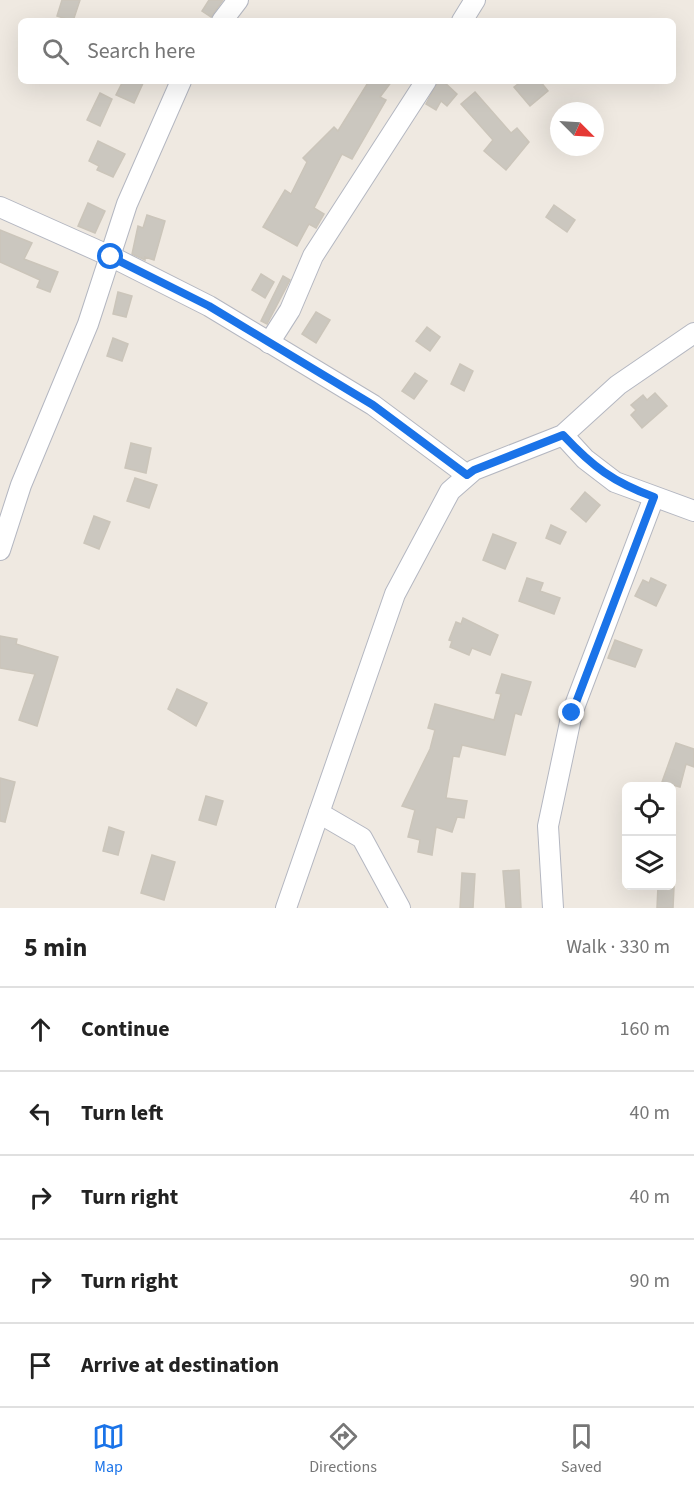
<!DOCTYPE html>
<html lang="en">
<head>
<meta charset="utf-8">
<style>
	:root { --surface:#fff; --page:#f2f2f2; --text:#222; --muted:#767676; --line:#e0e0e0; --accent:#1a73e8 }
	body { margin:0; font-family:"Source Sans 3",sans-serif; background:var(--page); color:var(--text) }
	.controls { position:absolute; right:18px; bottom:18px; display:grid; overflow:hidden; border-radius:9px; box-shadow:0 6px 24px #0002 }
	.controls button { width:54px; height:54px; display:grid; place-items:center; padding:0; border:0; border-bottom:2px solid var(--line); background:var(--surface); color:var(--text); font:30px sans-serif }
	.compass { position:absolute; left:550px; top:102px; width:54px; height:54px; border-radius:50%; background:var(--surface); box-shadow:0 6px 24px #0002; rotate:114deg }
	.stop { position:absolute; width:18px; height:18px; margin:-14px; border:4px solid #1a73e8; border-radius:50%; background:#fff }
	.stop.end { background:#1a73e8; border-color:#fff; box-shadow:0 2px 6px #0008 }
	.list { margin:0; padding:0; list-style:none }
	h2 { display:flex; justify-content:space-between; align-items:center; height:78px; margin:0; padding:0 24px; font-size:26px }
	h2 small { font-size:20px; font-weight:400; color:var(--muted) }
	.list li { display:grid; grid-template-columns:39px 1fr auto; gap:18px; align-items:center; box-sizing:border-box; height:84px; padding:0 24px; border-top:2px solid var(--line) }
	.list b { display:block; font-size:22px; white-space:nowrap }
	.list em { font-size:20px; font-style:normal; color:var(--muted) }
	.icon { flex:none; width:33px; height:33px; fill:none; stroke:currentColor; stroke-width:2; stroke-linecap:round; stroke-linejoin:round }
	.map { position:relative; flex:none; width:694px; height:908px; overflow:hidden }
	.search { position:absolute; background:var(--surface); box-shadow:0 6px 24px #0002; left:18px; right:18px; top:18px; height:66px; display:flex; align-items:center; gap:15px; box-sizing:border-box; padding:0 21px; border-radius:9px; color:var(--muted); font-size:22px }
	.sheet { height:498px; background:var(--surface) }
	nav { display:flex; justify-content:space-around; align-items:center; box-sizing:border-box; height:84px; border-top:2px solid var(--line); background:var(--surface); font-size:16px; color:var(--muted) }
	nav a { display:grid; justify-items:center; gap:3px }
	nav .on { color:var(--accent) }
	.map>svg:first-child { display:block }
</style>
</head>
<body>
<div class="map">
<svg width="694" height="908" viewBox="0 0 694 908">
	<rect width="100%" height="100%" fill="#efe9e1"/>
	<!-- building -->
	<g fill="#cbc7bf" stroke="#cbc5ba" stroke-width="1.5">
		<polygon points="62,0 80,0 73,21 57,16"/>
		<polygon points="209,0 223,0 211,17 202,11"/>
		<polygon points="123,81 144,81 134,103 116,95"/>
		<polygon points="369,81 392,81 380,97 386,100 352,159 342,154 314,208 324,214 316,228 309,224 297,246 263,227 285,190 291,194 307,162 303,158 334,127 338,131"/>
		<polygon points="438,81 443,81 457,94 447,106 441,101 436,110 426,104"/>
		<polygon points="522,81 540,81 548,91 530,106 514,87"/>
		<polygon points="475,92 511,133 517,128 529,142 506,170 484,151 493,140 461,104"/>
		<polygon points="100,93 112,99 100,126 87,120"/>
		<polygon points="98,141 125,154 113,177 97,170 99,166 89,161"/>
		<polygon points="88,203 105,211 95,233 78,226"/>
		<polygon points="554,205 575,220 567,232 546,217"/>
		<polygon points="147,215 165,221 154,260 145,257 145,260 132,254 138,226 143,228"/>
		<polygon points="0,230 32,243 24,259 58,272 50,292 37,287 40,280 0,262"/>
		<polygon points="261,274 274,282 265,298 252,290"/>
		<polygon points="283,276 290,280 267,324 261,321"/>
		<polygon points="118,292 132,296 126,317 113,314"/>
		<polygon points="316,312 330,320 316,343 302,334"/>
		<polygon points="427,327 440,337 430,351 416,341"/>
		<polygon points="113,338 128,344 122,361 107,356"/>
		<polygon points="460,364 473,371 464,391 451,384"/>
		<polygon points="415,373 427,381 414,399 402,391"/>
		<polygon points="655,393 667,406 642,428 631,415 636,410 631,405 643,395 647,400"/>
		<polygon points="131,443 151,448 146,473 125,468"/>
		<polygon points="135,478 157,485 149,508 127,501"/>
		<polygon points="585,492 600,505 586,522 571,509"/>
		<polygon points="94,516 110,522 99,549 84,543"/>
		<polygon points="551,525 566,532 560,544 546,538"/>
		<polygon points="493,534 516,543 505,569 483,560"/>
		<polygon points="527,578 543,583 540,591 560,598 554,614 519,601"/>
		<polygon points="651,578 666,585 656,606 635,596 643,580 649,583"/>
		<polygon points="463,618 498,635 490,655 472,648 469,655 450,647 452,641 449,640 456,622 461,624"/>
		<polygon points="0,636 17,639 16,644 58,657 37,726 19,720 35,674 0,668"/>
		<polygon points="615,640 642,650 635,667 608,658"/>
		<polygon points="502,674 531,682 521,715 515,713 505,755 462,745 459,757 453,756 446,798 467,801 464,818 457,817 452,832 436,827 432,855 418,852 420,840 408,837 415,810 402,806 430,749 435,730 428,728 435,704 494,720 501,694 496,693"/>
		<polygon points="177,689 207,703 196,726 168,709"/>
		<polygon points="676,743 694,749 694,767 686,764 680,787 662,782"/>
		<polygon points="0,778 15,782 5,822 0,821"/>
		<polygon points="206,796 223,801 216,825 199,820"/>
		<polygon points="109,827 124,832 118,855 103,851"/>
		<polygon points="152,855 175,862 164,900 141,893"/>
		<polygon points="519,870 521,908 506,908 503,871"/>
		<polygon points="462,873 475,874 473,908 460,908"/>
		<polygon points="658,886 674,887 673,908 657,908"/>
	</g>
	<g fill="none" stroke-linecap="round" stroke-linejoin="round">
		<!-- minor casing -->
		<g stroke="#b4b7c1" stroke-width="22">
			<g id="minor">
				<polyline points="222,21 238,0"/>
				<polyline points="462,21 475,0"/>
				<polyline points="0,207 112,257 209,306 373,405 467,475"/>
				<polyline points="269,343 290,310 313,256 426,81"/>
				<polyline points="563,435 585,459 615,482 694,511"/>
				<polyline points="0,550 21,485 88,324 127,204 181,81"/>
				<polyline points="319,813 362,838 400,908"/>
				<polyline points="286,908 395,594 450,491 474,470 563,435 618,385 694,333"/>
				<polyline points="553,908 548,826 572,713 654,497"/>
			</g>
		</g>
		<!-- minor -->
		<use href="#minor" stroke="#fff" stroke-width="20"/>
	</g>
	<g fill="none" stroke-linecap="round" stroke-linejoin="round">
		<!-- route -->
		<path stroke="#1a73e8" stroke-width="8" d="M 111,257 L 209,306 L 373,405 L 467,475 L 474,470 L 563,435 C 593,467 613,482 654,497 L 572,713"/>
	</g>
</svg>
<div class="controls">
<button><svg class="icon" aria-label="locate" viewBox="0 0 24 24"><circle cx="12" cy="12" r="6"/><path d="M12 2v4M12 18v4M2 12h4M18 12h4"/></svg></button>
<button><svg class="icon" aria-label="layers" viewBox="0 0 24 24"><path d="M12 4l9 5-9 5-9-5zM3 14l9 5 9-5"/></svg></button>
</div>
<svg class="compass" viewBox="-18 -18 36 36"><path d="M0-13l5 13h-10z" fill="#e53935"/><path d="M0 13l5-13h-10z" fill="#767676"/></svg>
<div class="stop" style="left:111px;top:257px"></div>
<div class="stop end" style="left:572px;top:713px"></div>
<div class="search"><svg class="icon" aria-label="search" viewBox="0 0 24 24"><circle cx="10" cy="10" r="6"/><path d="M15 15l6 6"/></svg>Search here</div>
</div>
<section class="sheet">
<h2>5 min<small>Walk · 330 m</small></h2>
<ul class="list">
<li><svg class="icon" aria-label="ahead" viewBox="0 0 24 24"><path d="M12 20V5M6 11l6-6 6 6"/></svg><div><b>Continue</b></div><em>160 m</em></li>
<li><svg class="icon" aria-label="left" viewBox="0 0 24 24"><path d="M17 20v-9H6M10 6l-5 5 5 5"/></svg><div><b>Turn left</b></div><em>40 m</em></li>
<li><svg class="icon" aria-label="right" viewBox="0 0 24 24"><path d="M7 20v-9h11M14 6l5 5-5 5"/></svg><div><b>Turn right</b></div><em>40 m</em></li>
<li><svg class="icon" aria-label="right" viewBox="0 0 24 24"><path d="M7 20v-9h11M14 6l5 5-5 5"/></svg><div><b>Turn right</b></div><em>90 m</em></li>
<li><svg class="icon" aria-label="arrive" viewBox="0 0 24 24"><path d="M6 21V4h12l-3 4 3 4H6"/></svg><div><b>Arrive at destination</b></div></li>
</ul>
</section>
<nav>
<a class="on"><svg class="icon" aria-label="map" viewBox="0 0 24 24"><path d="M3 6l6-2 6 2 6-2v14l-6 2-6-2-6 2zM9 4v14M15 6v14"/></svg>Map</a>
<a><svg class="icon" aria-label="directions" viewBox="0 0 24 24"><path d="M12 3l9 9-9 9-9-9zM9 14v-3h6M13 9l2 2-2 2"/></svg>Directions</a>
<a><svg class="icon" aria-label="saved" viewBox="0 0 24 24"><path d="M7 4h10v16l-5-4-5 4z"/></svg>Saved</a>
</nav>
</body>
</html>
